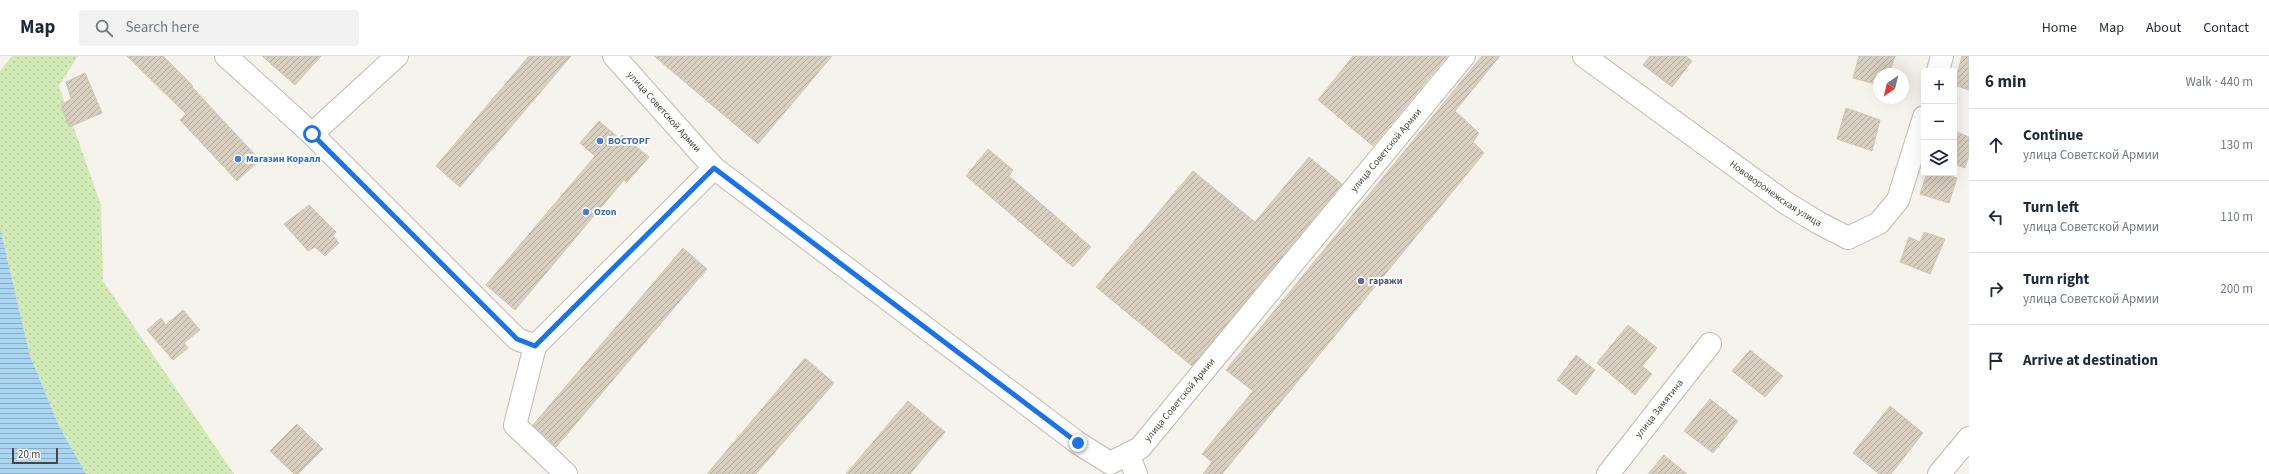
<!DOCTYPE html>
<html lang="en">
<head>
<meta charset="utf-8">
<style>
	:root { --surface:#fff; --page:#f2f2f3; --text:#1f2937; --muted:#747a83; --line:#e0e1e3 }
	body { margin:0; font-family:"Source Sans 3",sans-serif; background:var(--page); color:var(--text) }
	.controls { position:absolute; right:12px; top:12px; display:grid; overflow:hidden; border-radius:4px; box-shadow:0 4px 16px #0002 }
	.controls button { width:36px; height:36px; display:grid; place-items:center; padding:0; border:0; border-bottom:1px solid var(--line); background:var(--surface); color:var(--text); font:20px sans-serif }
	.compass { position:absolute; left:1873px; top:12px; width:36px; height:36px; border-radius:50%; background:var(--surface); box-shadow:0 4px 16px #0002; rotate:215deg }
	.scale { position:absolute; left:12px; bottom:10px; width:46px; box-sizing:border-box; padding-left:4px; border:2px solid #4b4439; border-top:0; font-size:11px; line-height:14px; white-space:nowrap; color:#4b4439; -webkit-text-stroke:3px #fff; paint-order:stroke }
	.stop { position:absolute; width:12px; height:12px; margin:-9px; border:3px solid #1a73e8; border-radius:50%; background:#fff }
	.stop.end { background:#1a73e8; border-color:#fff; box-shadow:0 1px 4px #0008 }
	.list { margin:0; padding:0; list-style:none }
	h2 { display:flex; justify-content:space-between; align-items:center; height:52px; margin:0; padding:0 16px; font-size:17px }
	h2 small { font-size:13px; font-weight:400; color:var(--muted) }
	.list li { display:grid; grid-template-columns:26px 1fr auto; gap:12px; align-items:center; box-sizing:border-box; height:72px; padding:0 16px; border-top:1px solid var(--line) }
	.list b { display:block; font-size:15px; white-space:nowrap }
	.list p { margin:0; font-size:13px; white-space:nowrap; color:var(--muted) }
	.list em { font-size:13px; font-style:normal; color:var(--muted) }
	.icon { flex:none; width:22px; height:22px; fill:none; stroke:currentColor; stroke-width:2; stroke-linecap:round; stroke-linejoin:round }
	.map { position:relative; flex:none; width:1969px; height:418px; overflow:hidden }
	header { display:flex; align-items:center; gap:24px; box-sizing:border-box; height:56px; padding:0 20px; background:var(--surface); border-bottom:1px solid var(--line) }
	header strong { font-size:19px }
	nav { display:flex; gap:22px; margin-inline-start:auto; font-size:14px }
	.search { width:280px; height:36px; background:var(--page); display:flex; align-items:center; gap:10px; box-sizing:border-box; padding:0 14px; border-radius:4px; color:var(--muted); font-size:15px }
	main { display:flex }
	aside { flex:1; background:var(--surface) }
	.map>svg:first-child { display:block }
</style>
</head>
<body>
<header>
<strong>Map</strong>
<div class="search"><svg class="icon" aria-label="search" viewBox="0 0 24 24"><circle cx="10" cy="10" r="6"/><path d="M15 15l6 6"/></svg>Search here</div>
<nav><a>Home</a><a>Map</a><a>About</a><a>Contact</a></nav>
</header>
<main>
<div class="map">
<svg width="1969" height="418" viewBox="0 0 1969 418">
	<defs>
		<pattern id="park-dots" width="8" height="8" patternUnits="userSpaceOnUse"><rect width="8" height="8" fill="#d2eab5"/><path d="M2 2h.1M6 6h.1" fill="none" stroke="#b6ca9c" stroke-width="1.8" stroke-linecap="round"/></pattern>
		<pattern id="water-rules" width="6" height="5" patternUnits="userSpaceOnUse"><rect width="6" height="5" fill="#a9d4f2"/><path d="M0 2.5h6" fill="none" stroke="#8caec5"/></pattern>
		<pattern id="building-hatch" width="6" height="6" patternUnits="userSpaceOnUse"><rect width="6" height="6" fill="#d8cfc1"/><path d="M-1 1l2-2M0 6l6-6M5 7l2-2" fill="none" stroke="#b1aa9e"/></pattern>
	</defs>
	<rect width="100%" height="100%" fill="#f6f3ec"/>
	<!-- park -->
	<polygon fill="url(#park-dots)" points="12,0 78,0 59,30 101,149 103,225 234,418 86,418 59,370 30,300 0,172 0,15"/>
	<!-- water -->
	<polygon fill="url(#water-rules)" points="0,172 30,300 59,370 86,418 0,418"/>
	<!-- building -->
	<g fill="url(#building-hatch)" stroke="#d3c7b4">
		<polygon points="127,0 163,0 193,30 192,31 260,104 237,125 180,64 186,58"/>
		<polygon points="262,0 321,0 295,29"/>
		<polygon points="529,0 571,0 460,131 436,110"/>
		<polygon points="654,0 832,0 758,88"/>
		<polygon points="1353,0 1447,0 1373,90 1318,44"/>
		<polygon points="1482,0 1500,0 1455,55 1479,77 1473,86 1484,97 1222,418 1203,418 1212,406 1202,398 1253,335 1226,314"/>
		<polygon points="1650,0 1686,0 1692,5 1672,31 1643,9"/>
		<polygon points="1859,0 1895,0 1889,18 1879,18 1879,29 1853,22"/>
		<polygon points="1962,0 1969,0 1969,34 1954,29"/>
		<polygon points="85,17 102,57 69,71 61,49 71,43 66,26"/>
		<polygon points="1846,52 1880,64 1872,95 1837,83"/>
		<polygon points="599,65 619,82 622,79 649,101 627,126 624,124 515,254 486,229 595,100 580,87"/>
		<polygon points="1954,75 1969,81 1969,99 1965,112 1954,108"/>
		<polygon points="988,93 1013,114 1009,120 1091,191 1073,211 966,120"/>
		<polygon points="1309,101 1342,128 1192,310 1096,231 1193,115 1255,166"/>
		<polygon points="1927,117 1940,117 1957,122 1949,147 1920,138"/>
		<polygon points="309,149 336,176 333,180 339,187 325,200 315,191 308,195 284,168"/>
		<polygon points="1924,176 1945,183 1930,218 1900,206 1909,181 1920,186"/>
		<polygon points="683,192 707,213 556,391 533,369"/>
		<polygon points="183,254 200,274 184,287 188,292 173,304 147,274 161,262 166,269"/>
		<polygon points="1628,269 1657,292 1642,310 1652,318 1635,339 1597,307"/>
		<polygon points="1750,294 1783,320 1765,341 1732,315"/>
		<polygon points="1576,299 1595,314 1576,339 1557,324"/>
		<polygon points="805,302 834,327 756,418 707,418"/>
		<polygon points="1710,343 1738,365 1713,397 1684,375"/>
		<polygon points="908,345 945,376 910,418 846,418"/>
		<polygon points="1890,350 1923,377 1891,418 1879,418 1853,397"/>
		<polygon points="297,368 323,393 298,418 294,418 270,395"/>
		<polygon points="1664,399 1687,418 1648,418"/>
	</g>
	<g fill="none" stroke-linecap="round" stroke-linejoin="round">
		<!-- minor casing -->
		<g stroke="#c2bbae" stroke-width="24">
			<g id="minor">
				<polyline points="226,0 312,78 397,0"/>
				<path id="s1" d="M 614,0 L 714,112 L 1078,387 L 1110,407 L 1140,392 L 1464,0"/>
				<path id="s2" d="M 1584,0 L 1786,147 L 1817,166 L 1848,182 L 1879,167 L 1898,144 L 1924,61"/>
				<polyline points="1938,15 1942,0"/>
				<polyline points="312,78 517,283 535,290 714,112"/>
				<polyline points="535,290 515,369 566,418"/>
				<polyline points="1128,398 1136,418"/>
				<path id="s3" d="M 1608,418 L 1710,288"/>
				<polyline points="1939,418 1969,382"/>
			</g>
		</g>
		<!-- minor -->
		<use href="#minor" stroke="#fff" stroke-width="22"/>
	</g>
	<g fill="none" stroke-linecap="round" stroke-linejoin="round">
		<!-- route -->
		<polyline stroke="#1a73e8" stroke-width="5" points="312,78 517,283 535,290 714,112 1078,387"/>
	</g>
	<!-- markers -->
	<g fill="#3f7fe0" stroke="#fff" stroke-width="1.5">
		<circle cx="600" cy="85" r="4"/>
		<circle cx="238" cy="103" r="4"/>
		<circle cx="586" cy="156" r="4"/>
	</g>
	<circle fill="#5c6f8a" stroke="#fff" stroke-width="1.5" cx="1361" cy="225" r="4"/>
	<g text-anchor="middle" dominant-baseline="central" stroke-width="4" stroke-linejoin="round" paint-order="stroke">
		<!-- street labels -->
		<g font-size="10" fill="#4b4439" stroke="#fff">
			<text stroke="none"><textPath href="#s1" startOffset="75">улица Советской Армии</textPath></text>
			<text stroke="none"><textPath href="#s1" startOffset="1064">улица Советской Армии</textPath></text>
			<text stroke="none"><textPath href="#s2" startOffset="236">Нововоронежская улица</textPath></text>
			<text stroke="none"><textPath href="#s1" startOffset="740">улица Советской Армии</textPath></text>
			<text stroke="none"><textPath href="#s3" startOffset="83">улица Замятина</textPath></text>
		</g>
		<!-- shop labels -->
		<g font-size="10" font-weight="bold" fill="#366cbe" stroke="#fff" text-anchor="start">
			<text x="608" y="85">ВОСТОРГ</text>
			<text x="246" y="103">Магазин Коралл</text>
			<text x="594" y="156">Ozon</text>
		</g>
		<!-- service labels -->
		<g font-size="10" font-weight="bold" fill="#4e5e75" stroke="#fff" text-anchor="start">
			<text x="1369" y="225">гаражи</text>
		</g>
	</g>
</svg>
<div class="controls">
<button>+</button>
<button>−</button>
<button><svg class="icon" aria-label="layers" viewBox="0 0 24 24"><path d="M12 4l9 5-9 5-9-5zM3 14l9 5 9-5"/></svg></button>
</div>
<svg class="compass" viewBox="-18 -18 36 36"><path d="M0-13l5 13h-10z" fill="#e53935"/><path d="M0 13l5-13h-10z" fill="#747a83"/></svg>
<div class="scale">20 m</div>
<div class="stop" style="left:312px;top:78px"></div>
<div class="stop end" style="left:1078px;top:387px"></div>
</div>
<aside>
<h2>6 min<small>Walk · 440 m</small></h2>
<ul class="list">
<li><svg class="icon" aria-label="ahead" viewBox="0 0 24 24"><path d="M12 20V5M6 11l6-6 6 6"/></svg><div><b>Continue</b><p>улица Советской Армии</p></div><em>130 m</em></li>
<li><svg class="icon" aria-label="left" viewBox="0 0 24 24"><path d="M17 20v-9H6M10 6l-5 5 5 5"/></svg><div><b>Turn left</b><p>улица Советской Армии</p></div><em>110 m</em></li>
<li><svg class="icon" aria-label="right" viewBox="0 0 24 24"><path d="M7 20v-9h11M14 6l5 5-5 5"/></svg><div><b>Turn right</b><p>улица Советской Армии</p></div><em>200 m</em></li>
<li><svg class="icon" aria-label="arrive" viewBox="0 0 24 24"><path d="M6 21V4h12l-3 4 3 4H6"/></svg><div><b>Arrive at destination</b></div></li>
</ul>
</aside>
</main>
</body>
</html>
